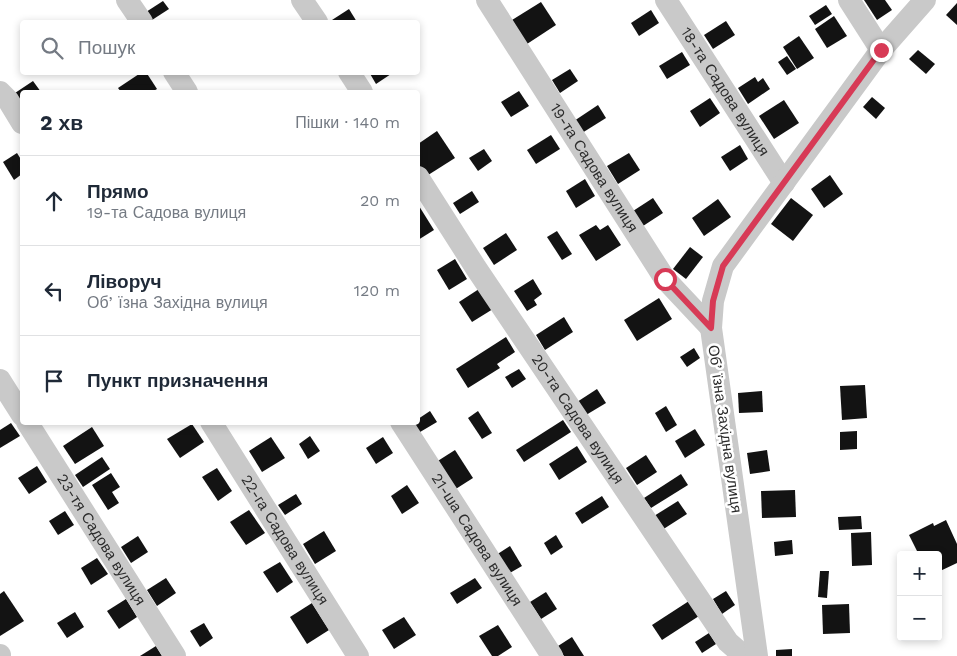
<!DOCTYPE html>
<html lang="uk">
<head>
<meta charset="utf-8">
<style>
	:root { --surface:#fff; --page:#f2f2f3; --text:#1f2937; --muted:#747a83; --line:#e0e1e3 }
	body { margin:0; font-family:"Work Sans",sans-serif; background:var(--page); color:var(--text) }
	.controls { position:absolute; right:15px; bottom:15px; display:grid; overflow:hidden; border-radius:5px; box-shadow:0 2px 8px #0003 }
	.controls button { width:45px; height:45px; display:grid; place-items:center; padding:0; border:0; border-bottom:1px solid var(--line); background:var(--surface); color:var(--text); font:25px sans-serif }
	.stop { position:absolute; width:15px; height:15px; margin:-11px; border:4px solid #d73a56; border-radius:50%; background:#fff }
	.stop.end { background:#d73a56; border-color:#fff; box-shadow:0 1px 5px #0008 }
	.list { margin:0; padding:0; list-style:none }
	h2 { display:flex; justify-content:space-between; align-items:center; height:65px; margin:0; padding:0 20px; font-size:21px }
	h2 small { font-size:16px; font-weight:400; color:var(--muted) }
	.list li { display:grid; grid-template-columns:32px 1fr auto; gap:15px; align-items:center; box-sizing:border-box; height:90px; padding:0 20px; border-top:1px solid var(--line) }
	.list b { display:block; font-size:19px; white-space:nowrap }
	.list p { margin:0; font-size:16px; white-space:nowrap; color:var(--muted) }
	.list em { font-size:16px; font-style:normal; color:var(--muted) }
	.icon { flex:none; width:28px; height:28px; fill:none; stroke:currentColor; stroke-width:2; stroke-linecap:round; stroke-linejoin:round }
	.map { position:relative; flex:none; width:957px; height:656px; overflow:hidden }
	.search { position:absolute; background:var(--surface); box-shadow:0 2px 8px #0003; left:20px; top:20px; width:400px; height:55px; display:flex; align-items:center; gap:12px; box-sizing:border-box; padding:0 18px; border-radius:5px; color:var(--muted); font-size:19px }
	.panel { position:absolute; background:var(--surface); box-shadow:0 2px 8px #0003; left:20px; top:90px; width:400px; height:335px; border-radius:5px }
	.map>svg:first-child { display:block }
</style>
</head>
<body>
<div class="map">
<svg width="957" height="656" viewBox="0 0 957 656">
	<rect width="100%" height="100%" fill="#fff"/>
	<!-- building -->
	<g fill="#131313">
		<polygon points="864,0 885,0 892,10 877,20"/>
		<polygon points="163,1 169,9 152,20 146,12"/>
		<polygon points="541,2 556,25 527,44 512,20"/>
		<polygon points="957,3 957,25 946,15"/>
		<polygon points="826,5 832,14 815,25 809,16"/>
		<polygon points="349,9 357,22 333,22 332,20"/>
		<polygon points="651,10 659,23 639,36 631,23"/>
		<polygon points="834,16 847,36 827,48 815,29"/>
		<polygon points="726,21 735,35 713,49 704,35"/>
		<polygon points="799,36 814,58 797,69 783,47"/>
		<polygon points="918,50 935,64 926,74 909,59"/>
		<polygon points="682,52 690,65 667,79 659,66"/>
		<polygon points="787,56 796,69 787,75 778,62"/>
		<polygon points="570,69 578,81 560,93 552,80"/>
		<polygon points="142,72 146,72 157,89 152,92 121,92 118,88"/>
		<polygon points="369,72 394,72 376,84"/>
		<polygon points="755,77 758,82 763,78 770,89 748,104 738,88"/>
		<polygon points="33,81 41,92 22,92 22,105 15,93"/>
		<polygon points="519,91 529,106 511,117 501,102"/>
		<polygon points="872,97 885,108 876,119 863,107"/>
		<polygon points="710,98 720,113 700,127 690,111"/>
		<polygon points="784,100 799,123 774,139 759,116"/>
		<polygon points="598,105 606,118 582,133 574,121"/>
		<polygon points="437,131 455,158 425,177 418,165 418,144"/>
		<polygon points="551,135 560,149 536,164 527,150"/>
		<polygon points="740,145 748,159 730,171 721,157"/>
		<polygon points="484,149 492,161 478,171 469,158"/>
		<polygon points="17,153 22,161 22,174 14,180 3,162"/>
		<polygon points="629,153 640,170 618,184 607,166"/>
		<polygon points="830,175 843,194 824,208 811,189"/>
		<polygon points="585,179 595,196 576,208 566,191"/>
		<polygon points="472,191 479,202 460,214 453,203"/>
		<polygon points="653,198 663,213 643,226 633,211"/>
		<polygon points="791,198 813,215 793,241 771,224"/>
		<polygon points="718,199 731,217 704,236 692,218"/>
		<polygon points="419,206 434,230 418,240 418,207"/>
		<polygon points="596,225 600,230 608,225 621,245 596,261 579,235"/>
		<polygon points="557,231 572,254 562,260 547,237"/>
		<polygon points="506,233 517,250 494,265 483,248"/>
		<polygon points="690,247 703,257 686,279 673,269"/>
		<polygon points="455,259 467,279 449,290 437,270"/>
		<polygon points="533,279 542,294 534,300 537,305 527,311 514,291"/>
		<polygon points="479,289 493,309 472,322 459,302"/>
		<polygon points="659,298 672,319 637,341 624,320"/>
		<polygon points="564,317 573,332 545,350 536,335"/>
		<polygon points="506,337 515,352 497,364 500,368 468,388 456,369"/>
		<polygon points="694,348 700,358 687,367 680,357"/>
		<polygon points="519,369 526,379 512,388 505,377"/>
		<polygon points="865,385 867,418 842,420 840,386"/>
		<polygon points="597,389 606,403 586,415 577,402"/>
		<polygon points="762,391 763,412 739,413 738,393"/>
		<polygon points="666,406 677,425 666,432 655,413"/>
		<polygon points="430,411 437,422 415,435 411,422 418,422 418,419"/>
		<polygon points="478,411 492,433 482,439 468,418"/>
		<polygon points="563,420 571,432 524,462 516,450"/>
		<polygon points="11,423 20,436 0,448 0,430"/>
		<polygon points="192,424 204,442 180,458 167,439"/>
		<polygon points="92,427 104,446 75,464 63,446"/>
		<polygon points="695,429 705,445 685,458 675,441"/>
		<polygon points="857,431 857,449 840,450 840,432"/>
		<polygon points="310,436 320,451 308,459 299,444"/>
		<polygon points="271,437 285,458 262,472 249,451"/>
		<polygon points="383,437 393,453 376,464 366,448"/>
		<polygon points="577,446 587,462 559,480 549,464"/>
		<polygon points="455,450 473,478 451,492 433,464"/>
		<polygon points="767,450 770,471 750,474 747,453"/>
		<polygon points="646,455 657,472 637,485 626,468"/>
		<polygon points="102,457 110,469 83,487 75,475"/>
		<polygon points="37,466 47,482 29,494 18,478"/>
		<polygon points="217,468 232,491 218,501 202,477"/>
		<polygon points="111,473 120,487 112,492 119,503 108,510 92,485"/>
		<polygon points="681,474 688,485 651,508 644,498"/>
		<polygon points="407,485 419,503 402,514 391,496"/>
		<polygon points="795,490 796,517 762,518 761,491"/>
		<polygon points="296,494 302,504 285,515 278,505"/>
		<polygon points="602,496 609,507 582,524 575,513"/>
		<polygon points="678,501 687,514 662,530 654,516"/>
		<polygon points="249,510 265,533 246,545 230,522"/>
		<polygon points="65,511 74,525 58,535 49,521"/>
		<polygon points="861,516 862,529 839,530 838,517"/>
		<polygon points="946,520 957,544 957,563 938,572 938,555 919,555 909,535 933,523 934,526"/>
		<polygon points="324,531 336,551 315,564 303,544"/>
		<polygon points="871,532 872,565 852,566 851,533"/>
		<polygon points="556,535 563,547 551,555 544,543"/>
		<polygon points="138,536 148,552 131,563 121,547"/>
		<polygon points="792,540 793,554 775,556 774,542"/>
		<polygon points="510,546 522,566 508,574 496,555"/>
		<polygon points="97,558 108,574 91,585 81,568"/>
		<polygon points="280,562 293,582 277,593 263,572"/>
		<polygon points="820,571 829,571 827,598 818,597"/>
		<polygon points="166,578 176,593 157,606 147,590"/>
		<polygon points="475,578 482,588 457,604 450,593"/>
		<polygon points="4,591 24,621 0,636 0,594"/>
		<polygon points="726,591 735,605 722,614 713,599"/>
		<polygon points="546,592 557,609 541,619 530,602"/>
		<polygon points="126,599 137,617 119,629 107,611"/>
		<polygon points="689,601 699,616 662,640 652,625"/>
		<polygon points="312,603 329,630 307,644 290,617"/>
		<polygon points="849,604 850,633 823,634 822,605"/>
		<polygon points="75,612 84,627 67,638 57,623"/>
		<polygon points="404,617 416,635 394,649 382,630"/>
		<polygon points="204,623 213,638 200,647 190,631"/>
		<polygon points="498,625 512,647 498,656 492,656 479,636"/>
		<polygon points="709,633 716,644 702,653 695,642"/>
		<polygon points="572,637 584,656 564,656 558,646"/>
		<polygon points="156,646 162,656 140,656"/>
		<polygon points="792,649 792,656 776,656 776,650"/>
	</g>
	<g fill="none" stroke-linecap="round" stroke-linejoin="round">
		<!-- minor -->
		<g stroke="#c9c9c9" stroke-width="22">
			<polyline points="127,0 142,22"/>
			<polyline points="302,0 317,22"/>
			<path id="s1" d="M 487,0 L 665,279 L 711,328"/>
			<path id="s2" d="M 666,0 L 784,183"/>
			<polyline points="849,0 881,50"/>
			<polyline points="174,72 187,92"/>
			<polyline points="349,72 362,92"/>
			<polyline points="0,92 8,100 22,123"/>
			<path id="s3" d="M 418,177 L 476,268 L 728,642 L 744,656"/>
			<polyline points="0,380 22,415"/>
			<path id="s4" d="M 27,422 L 175,656"/>
			<path id="s5" d="M 211,422 L 358,656"/>
			<path id="s6" d="M 401,422 L 552,656"/>
			<polyline points="0,655 0,656"/>
			<polyline points="757,656 711,328 713,301 723,266 881,50 925,0"/>
		</g>
	</g>
	<g fill="none" stroke-linecap="round" stroke-linejoin="round">
		<!-- route -->
		<polyline stroke="#d73a56" stroke-width="6" points="665,279 711,328 713,301 723,266 881,50"/>
	</g>
	<g text-anchor="middle" dominant-baseline="central" stroke-width="5" stroke-linejoin="round" paint-order="stroke">
		<!-- street labels -->
		<g font-size="15" fill="#2c2c2c" stroke="#fff">
			<text stroke="none"><textPath href="#s2" startOffset="109">18-та Садова вулиця</textPath></text>
			<text stroke="none"><textPath href="#s1" startOffset="199">19-та Садова вулиця</textPath></text>
			<text stroke="none"><textPath href="#s3" startOffset="290">20-та Садова вулиця</textPath></text>
			<text transform="translate(725 429) rotate(82)">Обʼїзна Західна вулиця</text>
			<text stroke="none"><textPath href="#s4" startOffset="139">23-тя Садова вулиця</textPath></text>
			<text stroke="none"><textPath href="#s5" startOffset="139">22-га Садова вулиця</textPath></text>
			<text stroke="none"><textPath href="#s6" startOffset="140">21-ша Садова вулиця</textPath></text>
		</g>
	</g>
</svg>
<div class="controls">
<button>+</button>
<button>−</button>
</div>
<div class="stop" style="left:665px;top:279px"></div>
<div class="stop end" style="left:881px;top:50px"></div>
<div class="search"><svg class="icon" aria-label="search" viewBox="0 0 24 24"><circle cx="10" cy="10" r="6"/><path d="M15 15l6 6"/></svg>Пошук</div>
<section class="panel">
<h2>2 хв<small>Пішки · 140 m</small></h2>
<ul class="list">
<li><svg class="icon" aria-label="ahead" viewBox="0 0 24 24"><path d="M12 20V5M6 11l6-6 6 6"/></svg><div><b>Прямо</b><p>19-та Садова вулиця</p></div><em>20 m</em></li>
<li><svg class="icon" aria-label="left" viewBox="0 0 24 24"><path d="M17 20v-9H6M10 6l-5 5 5 5"/></svg><div><b>Ліворуч</b><p>Обʼїзна Західна вулиця</p></div><em>120 m</em></li>
<li><svg class="icon" aria-label="arrive" viewBox="0 0 24 24"><path d="M6 21V4h12l-3 4 3 4H6"/></svg><div><b>Пункт призначення</b></div></li>
</ul>
</section>
</div>
</body>
</html>
